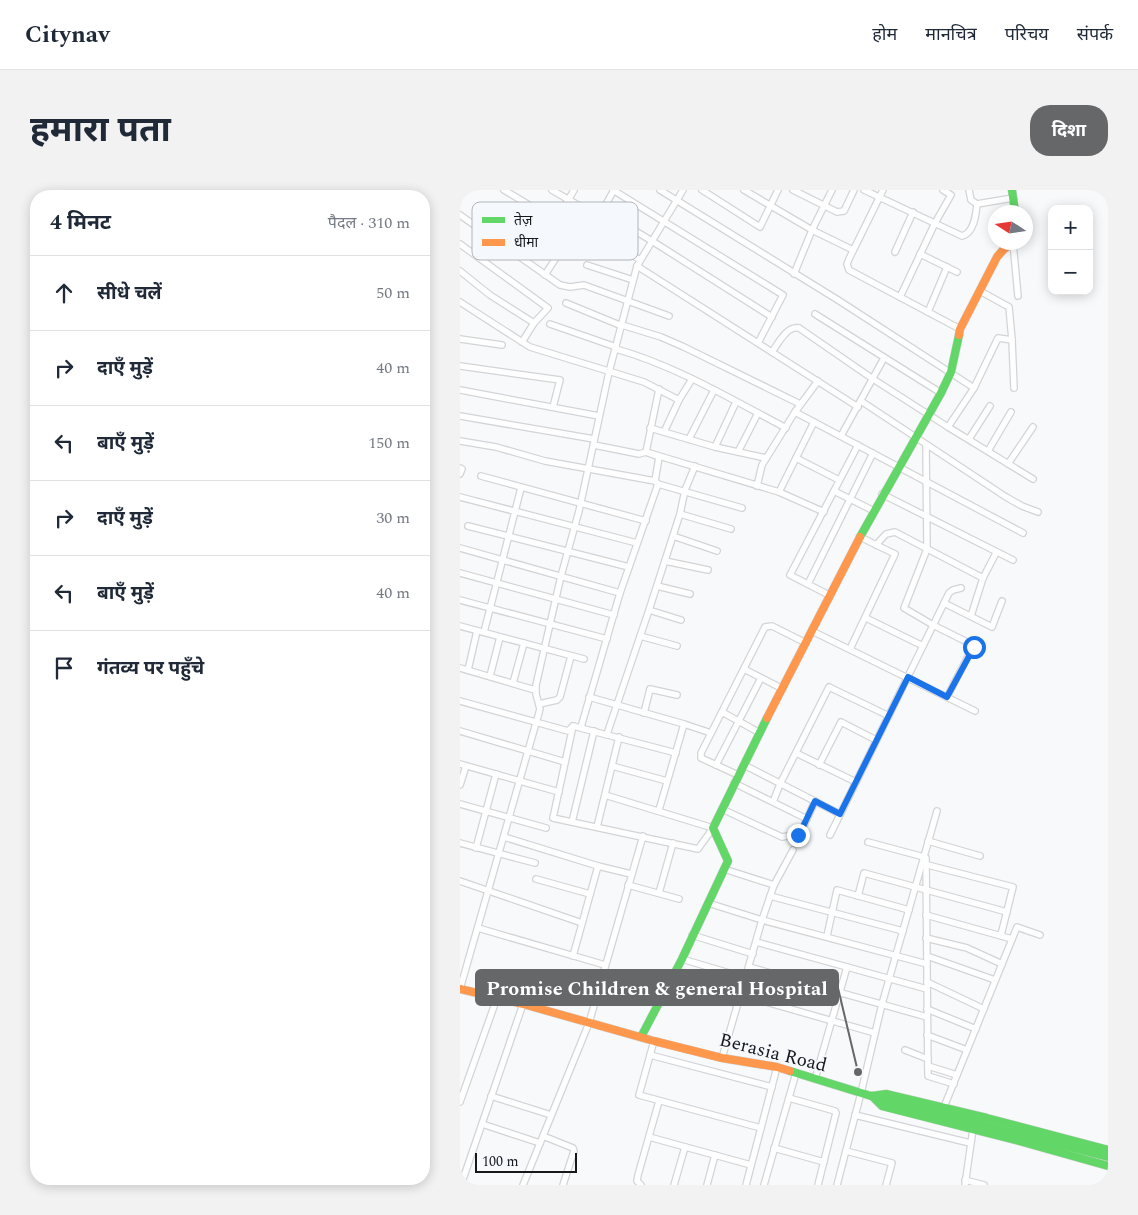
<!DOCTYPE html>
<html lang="hi">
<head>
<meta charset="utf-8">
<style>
	:root { --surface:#fff; --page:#f2f2f3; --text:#1f2937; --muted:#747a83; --line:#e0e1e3; --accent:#656769 }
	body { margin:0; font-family:Spectral,"Noto Sans Devanagari",serif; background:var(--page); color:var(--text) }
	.controls { position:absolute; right:15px; top:15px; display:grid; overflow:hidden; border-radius:10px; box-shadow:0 2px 12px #0003 }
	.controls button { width:45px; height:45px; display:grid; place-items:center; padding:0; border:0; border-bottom:1px solid var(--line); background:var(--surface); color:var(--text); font:25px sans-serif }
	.compass { position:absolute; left:528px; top:15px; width:45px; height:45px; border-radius:50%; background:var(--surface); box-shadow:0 2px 12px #0003; rotate:282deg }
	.scale { position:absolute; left:15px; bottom:12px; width:102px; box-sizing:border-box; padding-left:5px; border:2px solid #17181a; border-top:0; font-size:14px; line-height:18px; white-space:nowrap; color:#17181a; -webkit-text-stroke:4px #f5f8fd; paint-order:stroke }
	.stop { position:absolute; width:15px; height:15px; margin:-11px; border:4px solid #1a73e8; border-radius:50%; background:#fff }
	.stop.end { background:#1a73e8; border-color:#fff; box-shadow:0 1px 5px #0008 }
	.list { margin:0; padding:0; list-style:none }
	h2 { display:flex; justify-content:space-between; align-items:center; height:65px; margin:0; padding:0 20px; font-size:21px }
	h2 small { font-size:16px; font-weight:400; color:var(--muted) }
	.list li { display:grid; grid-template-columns:32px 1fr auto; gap:15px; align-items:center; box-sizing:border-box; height:75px; padding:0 20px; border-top:1px solid var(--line) }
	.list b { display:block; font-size:19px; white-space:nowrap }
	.list em { font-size:16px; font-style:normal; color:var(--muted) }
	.icon { flex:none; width:28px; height:28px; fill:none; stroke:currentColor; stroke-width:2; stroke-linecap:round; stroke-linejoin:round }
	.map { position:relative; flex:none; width:648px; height:995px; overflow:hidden; border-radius:20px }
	header { display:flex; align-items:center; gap:30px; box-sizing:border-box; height:70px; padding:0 25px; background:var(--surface); border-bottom:1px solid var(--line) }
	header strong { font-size:24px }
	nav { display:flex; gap:28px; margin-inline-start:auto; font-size:18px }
	.intro { display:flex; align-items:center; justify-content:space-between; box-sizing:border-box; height:120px; padding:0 30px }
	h1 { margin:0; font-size:35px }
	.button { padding:12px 22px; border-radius:20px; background:var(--accent); color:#fff; font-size:18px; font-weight:700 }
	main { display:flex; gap:30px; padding:0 30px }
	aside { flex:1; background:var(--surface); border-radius:20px; box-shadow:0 2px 12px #0003 }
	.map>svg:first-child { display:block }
</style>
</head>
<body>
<header>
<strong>Citynav</strong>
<nav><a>होम</a><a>मानचित्र</a><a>परिचय</a><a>संपर्क</a></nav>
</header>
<div class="intro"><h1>हमारा पता</h1><a class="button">दिशा</a></div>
<main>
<aside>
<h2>4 मिनट<small>पैदल · 310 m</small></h2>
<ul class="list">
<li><svg class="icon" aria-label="ahead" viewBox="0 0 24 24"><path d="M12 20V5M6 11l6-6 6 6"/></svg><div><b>सीधे चलें</b></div><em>50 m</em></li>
<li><svg class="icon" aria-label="right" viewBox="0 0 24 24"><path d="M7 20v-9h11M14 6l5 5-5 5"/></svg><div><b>दाएँ मुड़ें</b></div><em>40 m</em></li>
<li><svg class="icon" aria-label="left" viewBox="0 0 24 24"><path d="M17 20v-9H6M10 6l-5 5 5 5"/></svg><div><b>बाएँ मुड़ें</b></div><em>150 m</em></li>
<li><svg class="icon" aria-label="right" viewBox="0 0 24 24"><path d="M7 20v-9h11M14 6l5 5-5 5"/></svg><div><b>दाएँ मुड़ें</b></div><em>30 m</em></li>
<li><svg class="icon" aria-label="left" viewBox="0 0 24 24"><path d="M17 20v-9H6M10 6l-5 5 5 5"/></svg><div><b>बाएँ मुड़ें</b></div><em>40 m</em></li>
<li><svg class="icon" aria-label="arrive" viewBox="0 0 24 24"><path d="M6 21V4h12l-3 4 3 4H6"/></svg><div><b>गंतव्य पर पहुँचे</b></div></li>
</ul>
</aside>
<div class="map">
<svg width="648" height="995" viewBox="0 0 648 995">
	<rect width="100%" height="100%" fill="#f7f9fb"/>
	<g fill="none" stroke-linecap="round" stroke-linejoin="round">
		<!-- street casing -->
		<g stroke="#d3d4d6" stroke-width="8">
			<g id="street">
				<polyline points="44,0 131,52"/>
				<polyline points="92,0 123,18"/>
				<polyline points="153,0 323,105 298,153"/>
				<polyline points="154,0 142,21 192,51 312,127"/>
				<path d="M 200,0 L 378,110 L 514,198 L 488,237 L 413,189 L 339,138 C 327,135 318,154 312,162"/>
				<polyline points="242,0 300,37 318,0"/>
				<polyline points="284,0 352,40 393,60"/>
				<polyline points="333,0 377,22 384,21 394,0"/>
				<path d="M 404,0 L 502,46 C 514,43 516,25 517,14"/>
				<polyline points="423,0 389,69 387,74 389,80 500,139"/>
				<polyline points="509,0 511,10 517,14 553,8"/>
				<polyline points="0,25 100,95 110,97 124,95 209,126"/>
				<polyline points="96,31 114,0"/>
				<polyline points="57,38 98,65"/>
				<polyline points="147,49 180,70"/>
				<polyline points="553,53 558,106"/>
				<polyline points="0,54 88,118 74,133"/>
				<polyline points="435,62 453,22"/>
				<polyline points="460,64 497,82"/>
				<polyline points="127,75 173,90"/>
				<polyline points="177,76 398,217"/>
				<polyline points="0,81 30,105 74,133 62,152"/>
				<polyline points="334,84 352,40 372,0"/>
				<polyline points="85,85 113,41"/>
				<polyline points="440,107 475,33 491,5 483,0"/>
				<polyline points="0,112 70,157 184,192 219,210"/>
				<polyline points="106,113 162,136"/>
				<polyline points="468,122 487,77"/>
				<polyline points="355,124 481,203"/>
				<polyline points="90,134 156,157"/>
				<polyline points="162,135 201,147 224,157 340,214"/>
				<polyline points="0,149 42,155"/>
				<polyline points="552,150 554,198"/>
				<path d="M 156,159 C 216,176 271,209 326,238"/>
				<polyline points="0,176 100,190 93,217"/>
				<polyline points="514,198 538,148 552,150 549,117 520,101"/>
				<polyline points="0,200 139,226"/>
				<polyline points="401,211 546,307 562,316 578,322"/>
				<polyline points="335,222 563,343"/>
				<polyline points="0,226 134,249"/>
				<polyline points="488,237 573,289"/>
				<polyline points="190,238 255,257 306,268"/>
				<polyline points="204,242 219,210 232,189"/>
				<polyline points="381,246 424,168"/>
				<polyline points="229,249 254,200"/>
				<polyline points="509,249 530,216"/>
				<polyline points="0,251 36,257 85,271 195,291 198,294 282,318"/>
				<polyline points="134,255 179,264 186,262 319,302 364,322"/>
				<polyline points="466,255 467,359 444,418 473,435 511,454 513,457 487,507"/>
				<polyline points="255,257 276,212"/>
				<polyline points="528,261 551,222"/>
				<polyline points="278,262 298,223"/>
				<polyline points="336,268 379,290"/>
				<polyline points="548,274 573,237"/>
				<polyline points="0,278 2,279 0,284"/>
				<polyline points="21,286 186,331"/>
				<polyline points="195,291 199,267 186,262 199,199"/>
				<polyline points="297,296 302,275 335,222 358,191"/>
				<polyline points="374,301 414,321"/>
				<polyline points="319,302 354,232"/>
				<polyline points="422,304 553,370"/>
				<polyline points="0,307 177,353"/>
				<polyline points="220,324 271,339"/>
				<polyline points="8,336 169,377"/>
				<polyline points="213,346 257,361"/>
				<polyline points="416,355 426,344 435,342 523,388"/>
				<polyline points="0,358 160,403"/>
				<polyline points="205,371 248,380"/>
				<polyline points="0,383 154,425"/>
				<polyline points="348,394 413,263"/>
				<polyline points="197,396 230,404"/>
				<polyline points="369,405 330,385 398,255"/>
				<polyline points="0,410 147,449"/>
				<polyline points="484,413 532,437 542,411"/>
				<polyline points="189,420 221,430"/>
				<polyline points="511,426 523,388 536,363"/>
				<polyline points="406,428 463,456"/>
				<polyline points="0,436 124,469"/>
				<polyline points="352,441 515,521"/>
				<polyline points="24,442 61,298"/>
				<polyline points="180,446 217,456"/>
				<polyline points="390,459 435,364 400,347"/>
				<polyline points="0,478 75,500"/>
				<polyline points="284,479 323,499"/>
				<polyline points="8,480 17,441"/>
				<polyline points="30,486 40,447"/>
				<polyline points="53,493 64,453"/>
				<polyline points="129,507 224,534 251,543"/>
				<polyline points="0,511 108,541 113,536 216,563"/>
				<polyline points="79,514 97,510 100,507 111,466"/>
				<polyline points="262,522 300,543"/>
				<polyline points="184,523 190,499 217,505"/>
				<polyline points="113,536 93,628 238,659 253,638 145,605"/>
				<polyline points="121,537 160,403 198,294"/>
				<polyline points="0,541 105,572"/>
				<polyline points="147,544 189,420 220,324 225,300 235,276"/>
				<polyline points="336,563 396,592"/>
				<polyline points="0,574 99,602"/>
				<polyline points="256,575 301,488"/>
				<polyline points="284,575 380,624"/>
				<polyline points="359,575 381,532 416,550"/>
				<polyline points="152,576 207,591"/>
				<polyline points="278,585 241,568 241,563 305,437 312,436 346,453"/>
				<polyline points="274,593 347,629"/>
				<polyline points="0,595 6,576"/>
				<polyline points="313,612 320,594 369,497 429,526"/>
				<polyline points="0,614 86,638"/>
				<polyline points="262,619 322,647 340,644 355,611"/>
				<polyline points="199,620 224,534"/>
				<polyline points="112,632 134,541"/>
				<polyline points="137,637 159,547"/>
				<polyline points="370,645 489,403 493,400 501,398"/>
				<polyline points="44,647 138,676 171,684"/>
				<polyline points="468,651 520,666"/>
				<polyline points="408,652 464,667"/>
				<polyline points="0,653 75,673"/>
				<polyline points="16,658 36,584"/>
				<polyline points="466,668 468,886 494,894"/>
				<polyline points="464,674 553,697 541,745"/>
				<polyline points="264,679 314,695"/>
				<polyline points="76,689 130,704"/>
				<polyline points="0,691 122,733"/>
				<polyline points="168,695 219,709"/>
				<polyline points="199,703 213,653"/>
				<polyline points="310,706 443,741"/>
				<polyline points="398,706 404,683 547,722"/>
				<polyline points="248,713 302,730 467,774"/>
				<polyline points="466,725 552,749"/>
				<polyline points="18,738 145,775"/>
				<polyline points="232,745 293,764"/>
				<polyline points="367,746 377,700 449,720"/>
				<polyline points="466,748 507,758 542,774"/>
				<polyline points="296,752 467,799"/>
				<polyline points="113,766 138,676"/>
				<polyline points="467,766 535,790"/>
				<polyline points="222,769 286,788"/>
				<polyline points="289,777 467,827"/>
				<polyline points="467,792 524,819"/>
				<polyline points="209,794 278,814"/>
				<polyline points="0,799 80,519 76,504 76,495 101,386 119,321 149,182 177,76 223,0"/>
				<polyline points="281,805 415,843"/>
				<polyline points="467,819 516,839"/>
				<polyline points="467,845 507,860"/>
				<polyline points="194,851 179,905 301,938"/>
				<polyline points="445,860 468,869"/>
				<polyline points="190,865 312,897"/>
				<polyline points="262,868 302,730 314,695 333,660"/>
				<polyline points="468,876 497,885"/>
				<polyline points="355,889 387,777"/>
				<polyline points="31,906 91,925"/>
				<polyline points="329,908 375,921 376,923 358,995"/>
				<polyline points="0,912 37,808"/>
				<polyline points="484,917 557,737 580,745"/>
				<polyline points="395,925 510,953"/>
				<polyline points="22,934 80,953"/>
				<polyline points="83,946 113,958 114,961 103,995"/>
				<polyline points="189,947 291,975"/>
				<polyline points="314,958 364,972"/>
				<polyline points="386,961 432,973 426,995"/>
				<polyline points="505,990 524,995"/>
				<polyline points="1,995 63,814"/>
				<polyline points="63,995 129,833 183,646"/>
				<polyline points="181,995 177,991 178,985 199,911"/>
				<polyline points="214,995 225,957"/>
				<polyline points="247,995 255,965"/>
				<polyline points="286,995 317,877"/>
				<polyline points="304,995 336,883"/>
				<polyline points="377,995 401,903 422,814 477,621"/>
				<polyline points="505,995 513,939"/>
			</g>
		</g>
		<!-- fast casing -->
		<g stroke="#d3d4d6" stroke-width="9">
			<g id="fast">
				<polyline points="552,0 555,22"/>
				<polyline points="400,347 481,203 491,182 499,145"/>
				<polyline points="181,847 222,769 268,671 253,638 307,528"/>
				<polyline points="330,881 411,906 648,967"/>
				<polyline points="412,906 422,916 559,951 648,976"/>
				<polyline points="412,906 426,904 527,928 648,960"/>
			</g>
		</g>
		<!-- slow casing -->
		<g stroke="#d3d4d6" stroke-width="9">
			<g id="slow">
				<polyline points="499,145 500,139 537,67 544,59 554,52"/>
				<polyline points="307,528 400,347"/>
				<polyline points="0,799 63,814 194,851 262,868 317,877 330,881"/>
			</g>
		</g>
		<!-- street -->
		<use href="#street" stroke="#fefefe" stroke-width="5.5"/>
		<!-- fast -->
		<use href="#fast" stroke="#63d668" stroke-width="8"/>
		<!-- slow -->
		<use href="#slow" stroke="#ff974d" stroke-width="8"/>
	</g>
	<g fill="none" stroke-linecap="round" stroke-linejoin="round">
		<!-- route -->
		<polyline stroke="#1a73e8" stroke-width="6" points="338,645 341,641 355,611 380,624 448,487 487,507 514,457"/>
	</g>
	<g text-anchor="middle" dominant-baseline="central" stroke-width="4" stroke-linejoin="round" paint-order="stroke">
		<!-- street labels -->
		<g font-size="19" fill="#17181a" stroke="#f5f8fd">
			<text transform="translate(313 863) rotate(14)">Berasia Road</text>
		</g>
	</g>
	<!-- legend -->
	<rect x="12" y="12" width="166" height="58" rx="8" fill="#f5f8fd" stroke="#b2b5b9" stroke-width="1"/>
	<rect x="22" y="27" width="23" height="6" fill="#63d668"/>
	<rect x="22" y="49" width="23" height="7" fill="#ff974d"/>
	<g font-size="14" fill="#17181a">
		<text x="54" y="35">तेज़</text>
		<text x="54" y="57">धीमा</text>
	</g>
	<!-- callouts -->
	<path fill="none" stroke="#656769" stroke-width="2" d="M398 882L378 798"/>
	<circle fill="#656769" stroke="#f5f8fd" stroke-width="2" cx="398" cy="882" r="5"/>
	<rect fill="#656769" stroke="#656769" stroke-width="2" x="16" y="780" width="362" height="35" rx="5"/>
	<g font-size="20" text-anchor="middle" font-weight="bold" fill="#fff">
		<text x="197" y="805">Promise Children &amp; general Hospital</text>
	</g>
</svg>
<div class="controls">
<button>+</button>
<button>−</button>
</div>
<svg class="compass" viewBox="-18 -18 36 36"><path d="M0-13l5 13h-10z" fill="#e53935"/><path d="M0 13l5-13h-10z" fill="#747a83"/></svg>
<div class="scale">100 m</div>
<div class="stop" style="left:514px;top:457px"></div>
<div class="stop end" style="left:338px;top:645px"></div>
</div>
</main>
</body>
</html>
